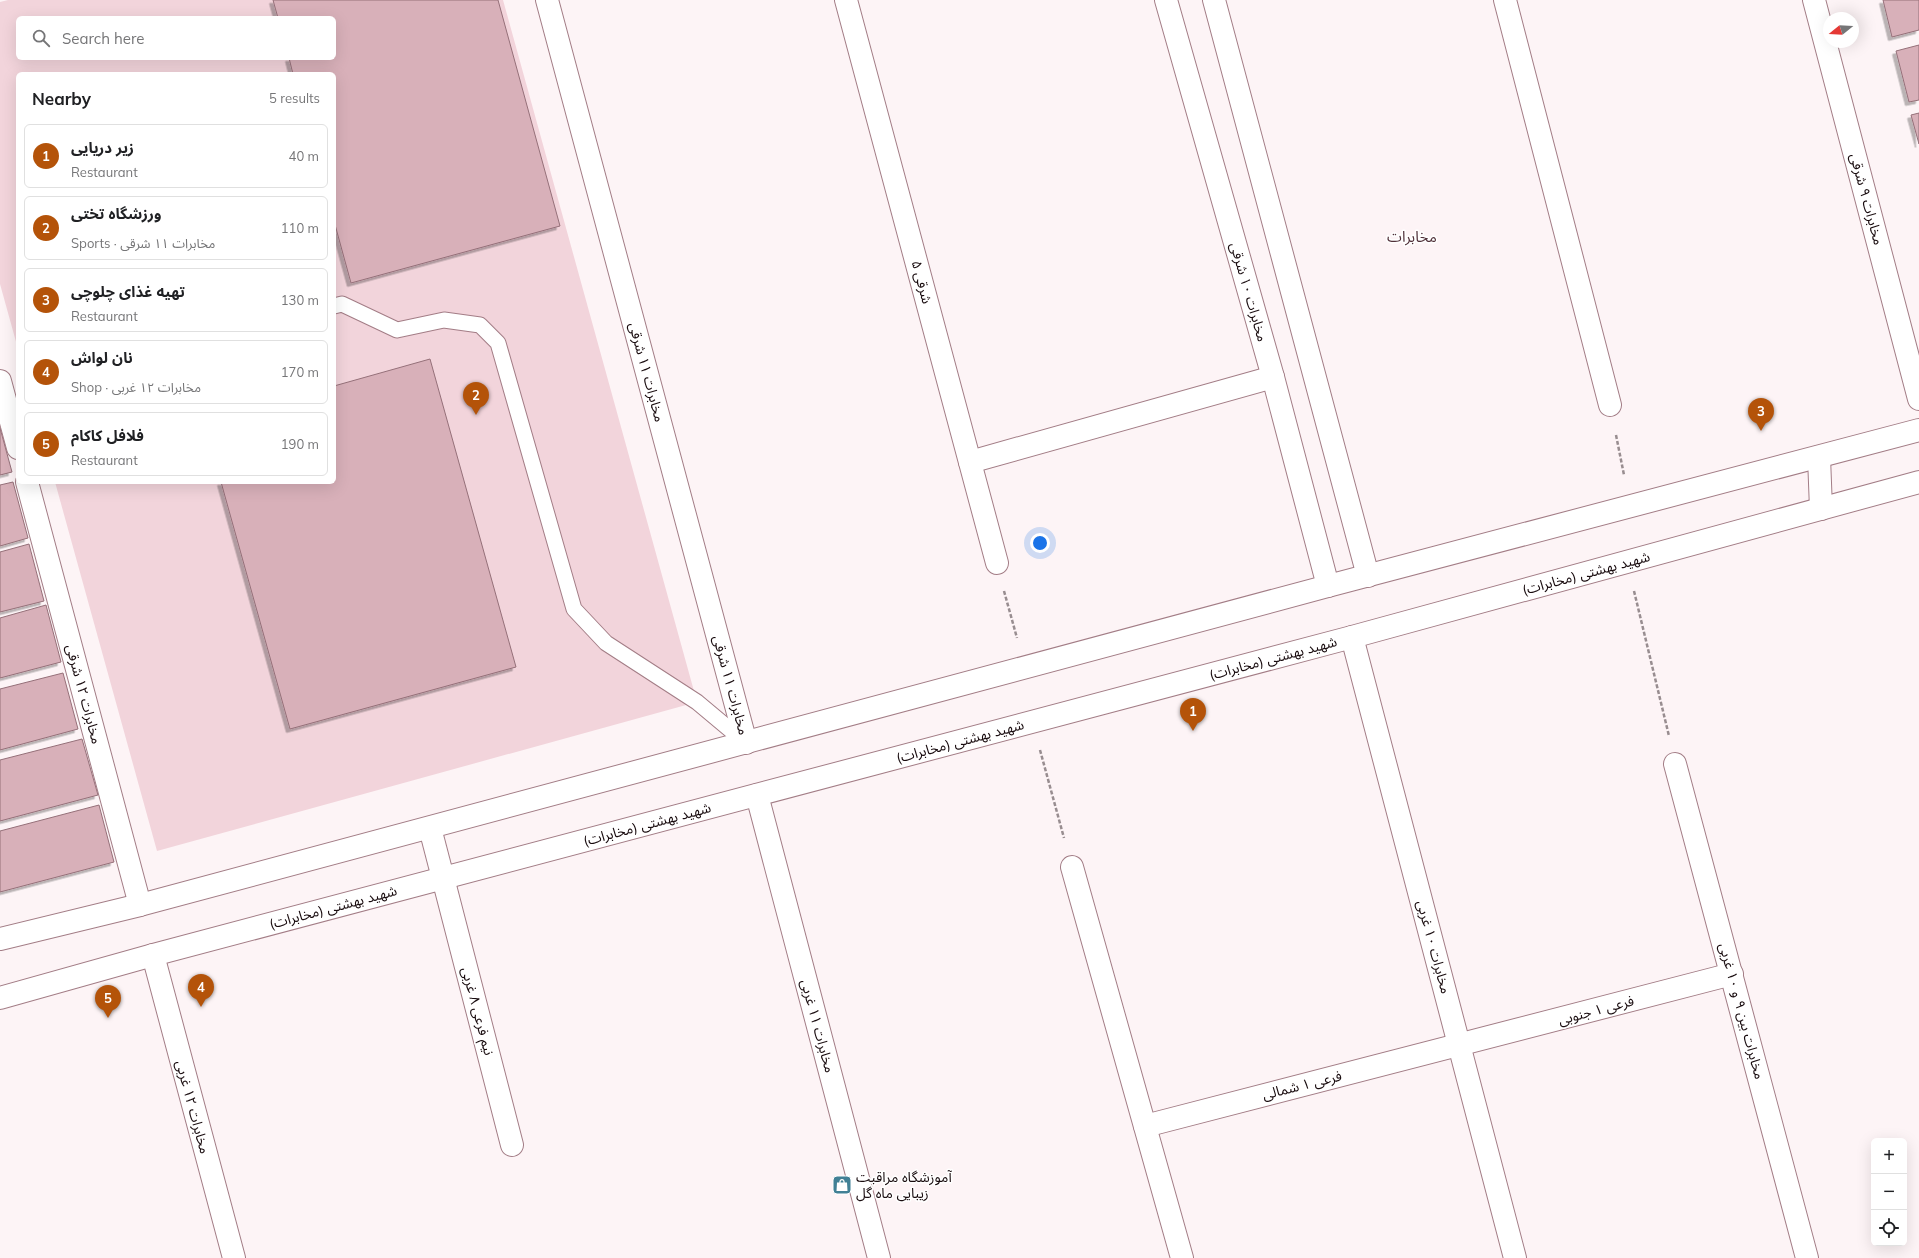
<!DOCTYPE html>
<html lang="en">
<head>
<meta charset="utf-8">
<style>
	:root { --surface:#fff; --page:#f2f2f2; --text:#202124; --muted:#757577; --line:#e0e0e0; --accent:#b45309 }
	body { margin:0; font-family:Mulish,"Noto Sans Arabic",sans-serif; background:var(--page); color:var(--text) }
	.controls { position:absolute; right:12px; bottom:12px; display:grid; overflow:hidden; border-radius:6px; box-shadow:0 4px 16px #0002 }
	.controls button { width:36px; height:36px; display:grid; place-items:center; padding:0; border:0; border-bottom:1px solid var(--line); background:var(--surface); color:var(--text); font:20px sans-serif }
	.compass { position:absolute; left:1823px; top:12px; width:36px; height:36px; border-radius:50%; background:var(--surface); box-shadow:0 4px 16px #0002; rotate:252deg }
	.you { position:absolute; left:1040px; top:543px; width:14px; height:14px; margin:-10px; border:3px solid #fff; border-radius:50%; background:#1a73e8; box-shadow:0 0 0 6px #1a73e833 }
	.badge { display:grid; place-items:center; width:26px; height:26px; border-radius:50%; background:var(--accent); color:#fff; font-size:13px; font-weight:700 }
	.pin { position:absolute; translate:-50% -33px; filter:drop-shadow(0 1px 2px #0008) }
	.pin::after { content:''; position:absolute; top:21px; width:14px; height:12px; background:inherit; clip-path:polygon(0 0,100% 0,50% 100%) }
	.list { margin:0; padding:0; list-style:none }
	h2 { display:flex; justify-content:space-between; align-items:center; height:52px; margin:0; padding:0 16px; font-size:17px }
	h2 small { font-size:13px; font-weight:400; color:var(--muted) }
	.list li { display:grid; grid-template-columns:26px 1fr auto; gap:12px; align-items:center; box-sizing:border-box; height:64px; margin:0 8px 8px; padding:0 8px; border:1px solid var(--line); border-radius:6px }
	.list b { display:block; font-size:15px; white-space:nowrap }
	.list p { margin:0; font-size:13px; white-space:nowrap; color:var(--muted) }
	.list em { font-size:13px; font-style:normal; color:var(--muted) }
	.icon { flex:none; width:22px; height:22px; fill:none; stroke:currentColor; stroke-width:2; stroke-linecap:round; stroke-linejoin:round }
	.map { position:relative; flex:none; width:1919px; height:1258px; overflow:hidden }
	.search { position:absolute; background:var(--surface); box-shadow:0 4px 16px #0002; left:16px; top:16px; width:320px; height:44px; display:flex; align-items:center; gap:10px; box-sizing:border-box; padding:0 14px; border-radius:6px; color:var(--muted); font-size:15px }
	.panel { position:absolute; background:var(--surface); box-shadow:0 4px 16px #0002; left:16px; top:72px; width:320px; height:412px; border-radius:6px }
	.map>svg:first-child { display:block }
</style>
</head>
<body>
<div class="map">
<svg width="1919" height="1258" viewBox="0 0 1919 1258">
	<defs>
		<filter id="shadow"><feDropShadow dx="-3.5" dy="3.5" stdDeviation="0" flood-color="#0004"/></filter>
	</defs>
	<rect width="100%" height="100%" fill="#fdf4f6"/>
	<!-- green -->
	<path fill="#f2d4db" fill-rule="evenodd" d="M 8,0 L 503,0 L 697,702 L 157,851 L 55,482 L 334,482 L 334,74 L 18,74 L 18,349 L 0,284 L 0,2 ZM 18,18 L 334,18 L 334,58 L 18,58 Z"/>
	<!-- building -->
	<g fill="#d8b0b9" stroke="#957079" filter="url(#shadow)">
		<polygon points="273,0 498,0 560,226 351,283 334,221 334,74 293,74 289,58 334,58 334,18 278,18"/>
		<polygon points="1883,0 1919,0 1919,30 1892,37"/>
		<polygon points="1919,45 1919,100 1909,102 1896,51"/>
		<polygon points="1919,113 1919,144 1911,115"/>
		<polygon points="430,359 516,667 290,729 221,482 334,482 334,386"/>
		<polygon points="0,428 12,472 0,475"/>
		<polygon points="13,482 28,538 0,546 0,485"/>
		<polygon points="29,544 44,601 0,612 0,552"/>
		<polygon points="46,605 61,662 0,678 0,618"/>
		<polygon points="63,673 78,729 0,750 0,689"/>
		<polygon points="82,739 98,795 0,821 0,760"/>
		<polygon points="99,805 114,862 0,892 0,831"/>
	</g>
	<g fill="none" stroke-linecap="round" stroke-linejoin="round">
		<!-- service casing -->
		<g stroke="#a37d86" stroke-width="17">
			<polyline id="service" points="334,306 342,304 397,330 444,320 480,325 498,343 574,609 606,643 697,702 746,743"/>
		</g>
		<!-- minor casing -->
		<g stroke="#a37d86" stroke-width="24">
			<g id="minor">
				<polyline points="547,0 746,743"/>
				<polyline points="846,0 997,563"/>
				<polyline points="1166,0 1273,377 1328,586"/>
				<polyline points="1214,0 1368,576"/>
				<polyline points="1505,0 1610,405"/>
				<polyline points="1814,0 1919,399"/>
				<polyline points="0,381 18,448"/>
				<polyline points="970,462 1273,377"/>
				<polyline points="27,482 140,905"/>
				<polyline points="1352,637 1515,1258"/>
				<polyline points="1675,764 1807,1258"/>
				<polyline points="757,795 879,1258"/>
				<polyline points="1072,867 1182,1258"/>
				<polyline points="443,878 512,1145"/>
				<polyline points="153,955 234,1258"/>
				<polyline points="1145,1126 1732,974"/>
			</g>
		</g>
		<!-- secondary casing -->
		<g stroke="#a37d86" stroke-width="24">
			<g id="secondary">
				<polyline points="1819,457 1821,509"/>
				<polyline points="430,828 443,878"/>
				<polyline points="0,939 140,905 1328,586 1919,430"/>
				<polyline points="0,998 153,955 1352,637 1919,482"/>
			</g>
		</g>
		<!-- path -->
		<g stroke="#988d90" stroke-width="2.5" stroke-dasharray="4 2" stroke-linecap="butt">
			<polyline points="1616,435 1624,475"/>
			<polyline points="1004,591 1017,638"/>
			<polyline points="1634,591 1669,736"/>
			<polyline points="1040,750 1064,838"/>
		</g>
		<!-- service -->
		<use href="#service" stroke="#fff" stroke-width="15"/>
		<!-- minor -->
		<use href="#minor" stroke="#fff" stroke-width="22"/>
		<!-- secondary -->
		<use href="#secondary" stroke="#fff" stroke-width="22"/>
	</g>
	<!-- icons -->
	<defs>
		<g id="shop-square" transform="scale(1)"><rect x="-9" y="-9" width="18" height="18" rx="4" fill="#418095" stroke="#fff"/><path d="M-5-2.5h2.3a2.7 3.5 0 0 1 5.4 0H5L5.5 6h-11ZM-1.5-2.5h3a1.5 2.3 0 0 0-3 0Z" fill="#fff"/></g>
	</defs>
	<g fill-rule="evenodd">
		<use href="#shop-square" x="842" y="1185"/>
	</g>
	<g text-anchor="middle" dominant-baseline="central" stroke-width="3" stroke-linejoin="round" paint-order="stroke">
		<!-- street labels -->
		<g font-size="14" fill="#180b0e" stroke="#fff">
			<text transform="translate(1867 199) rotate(75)">مخابرات ۹ شرقی</text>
			<text transform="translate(922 282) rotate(75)">شرقی ۵</text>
			<text transform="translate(1249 292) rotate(74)">مخابرات ۱۰ شرقی</text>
			<text transform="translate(647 372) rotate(75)">مخابرات ۱۱ شرقی</text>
			<text transform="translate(1586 573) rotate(-15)">شهید بهشتی (مخابرات)</text>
			<text transform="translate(1273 658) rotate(-15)">شهید بهشتی (مخابرات)</text>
			<text transform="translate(731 685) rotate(75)">مخابرات ۱۱ شرقی</text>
			<text transform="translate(84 694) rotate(75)">مخابرات ۱۲ شرقی</text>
			<text transform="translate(960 741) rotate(-15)">شهید بهشتی (مخابرات)</text>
			<text transform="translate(647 824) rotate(-15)">شهید بهشتی (مخابرات)</text>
			<text transform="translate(333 907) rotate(-15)">شهید بهشتی (مخابرات)</text>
			<text transform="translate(1434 947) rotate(75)">مخابرات ۱۰ غربی</text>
			<text transform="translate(1596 1010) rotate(-15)">فرعی ۱ جنوبی</text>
			<text transform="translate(478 1011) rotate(75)">نیم فرعی ۸ غربی</text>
			<text transform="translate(1742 1011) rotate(75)">مخابرات بین ۹ و ۱۰ غربی</text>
			<text transform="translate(818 1026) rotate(75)">مخابرات ۱۱ غربی</text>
			<text transform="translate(1302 1085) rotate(-14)">فرعی ۱ شمالی</text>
			<text transform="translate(193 1107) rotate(75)">مخابرات ۱۲ غربی</text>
		</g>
		<!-- poi labels -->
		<g font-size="14" fill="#180b0e" stroke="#fff" text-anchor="start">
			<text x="856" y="1177">آموزشگاه مراقبت<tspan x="856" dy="16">زیبایی ماه گل</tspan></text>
		</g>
		<!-- neighbourhood labels -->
		<g font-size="15" fill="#503039" stroke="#fff">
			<text x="1412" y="236">مخابرات</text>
		</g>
	</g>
</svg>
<div class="controls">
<button>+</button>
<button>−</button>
<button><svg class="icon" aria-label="locate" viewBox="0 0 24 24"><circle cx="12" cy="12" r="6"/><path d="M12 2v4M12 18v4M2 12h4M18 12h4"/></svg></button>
</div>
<svg class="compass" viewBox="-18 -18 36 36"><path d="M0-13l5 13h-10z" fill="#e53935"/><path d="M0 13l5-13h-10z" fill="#757577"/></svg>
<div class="you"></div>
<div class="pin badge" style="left:1193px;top:731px">1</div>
<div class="pin badge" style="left:476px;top:415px">2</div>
<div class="pin badge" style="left:1761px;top:431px">3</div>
<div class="pin badge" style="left:201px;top:1007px">4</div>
<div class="pin badge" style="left:108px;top:1018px">5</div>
<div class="search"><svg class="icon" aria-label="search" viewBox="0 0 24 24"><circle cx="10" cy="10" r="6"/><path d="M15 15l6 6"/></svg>Search here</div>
<section class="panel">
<h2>Nearby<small>5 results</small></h2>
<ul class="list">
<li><span class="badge">1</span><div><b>زیر دریایی</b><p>Restaurant</p></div><em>40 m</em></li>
<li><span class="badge">2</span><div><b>ورزشگاه تختی</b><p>Sports · مخابرات ۱۱ شرقی</p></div><em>110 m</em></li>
<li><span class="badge">3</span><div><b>تهیه غذای چلوچی</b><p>Restaurant</p></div><em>130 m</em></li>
<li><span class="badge">4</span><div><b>نان لواش</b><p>Shop · مخابرات ۱۲ غربی</p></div><em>170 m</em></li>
<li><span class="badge">5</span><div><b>فلافل کاکام</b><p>Restaurant</p></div><em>190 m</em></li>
</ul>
</section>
</div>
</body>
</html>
